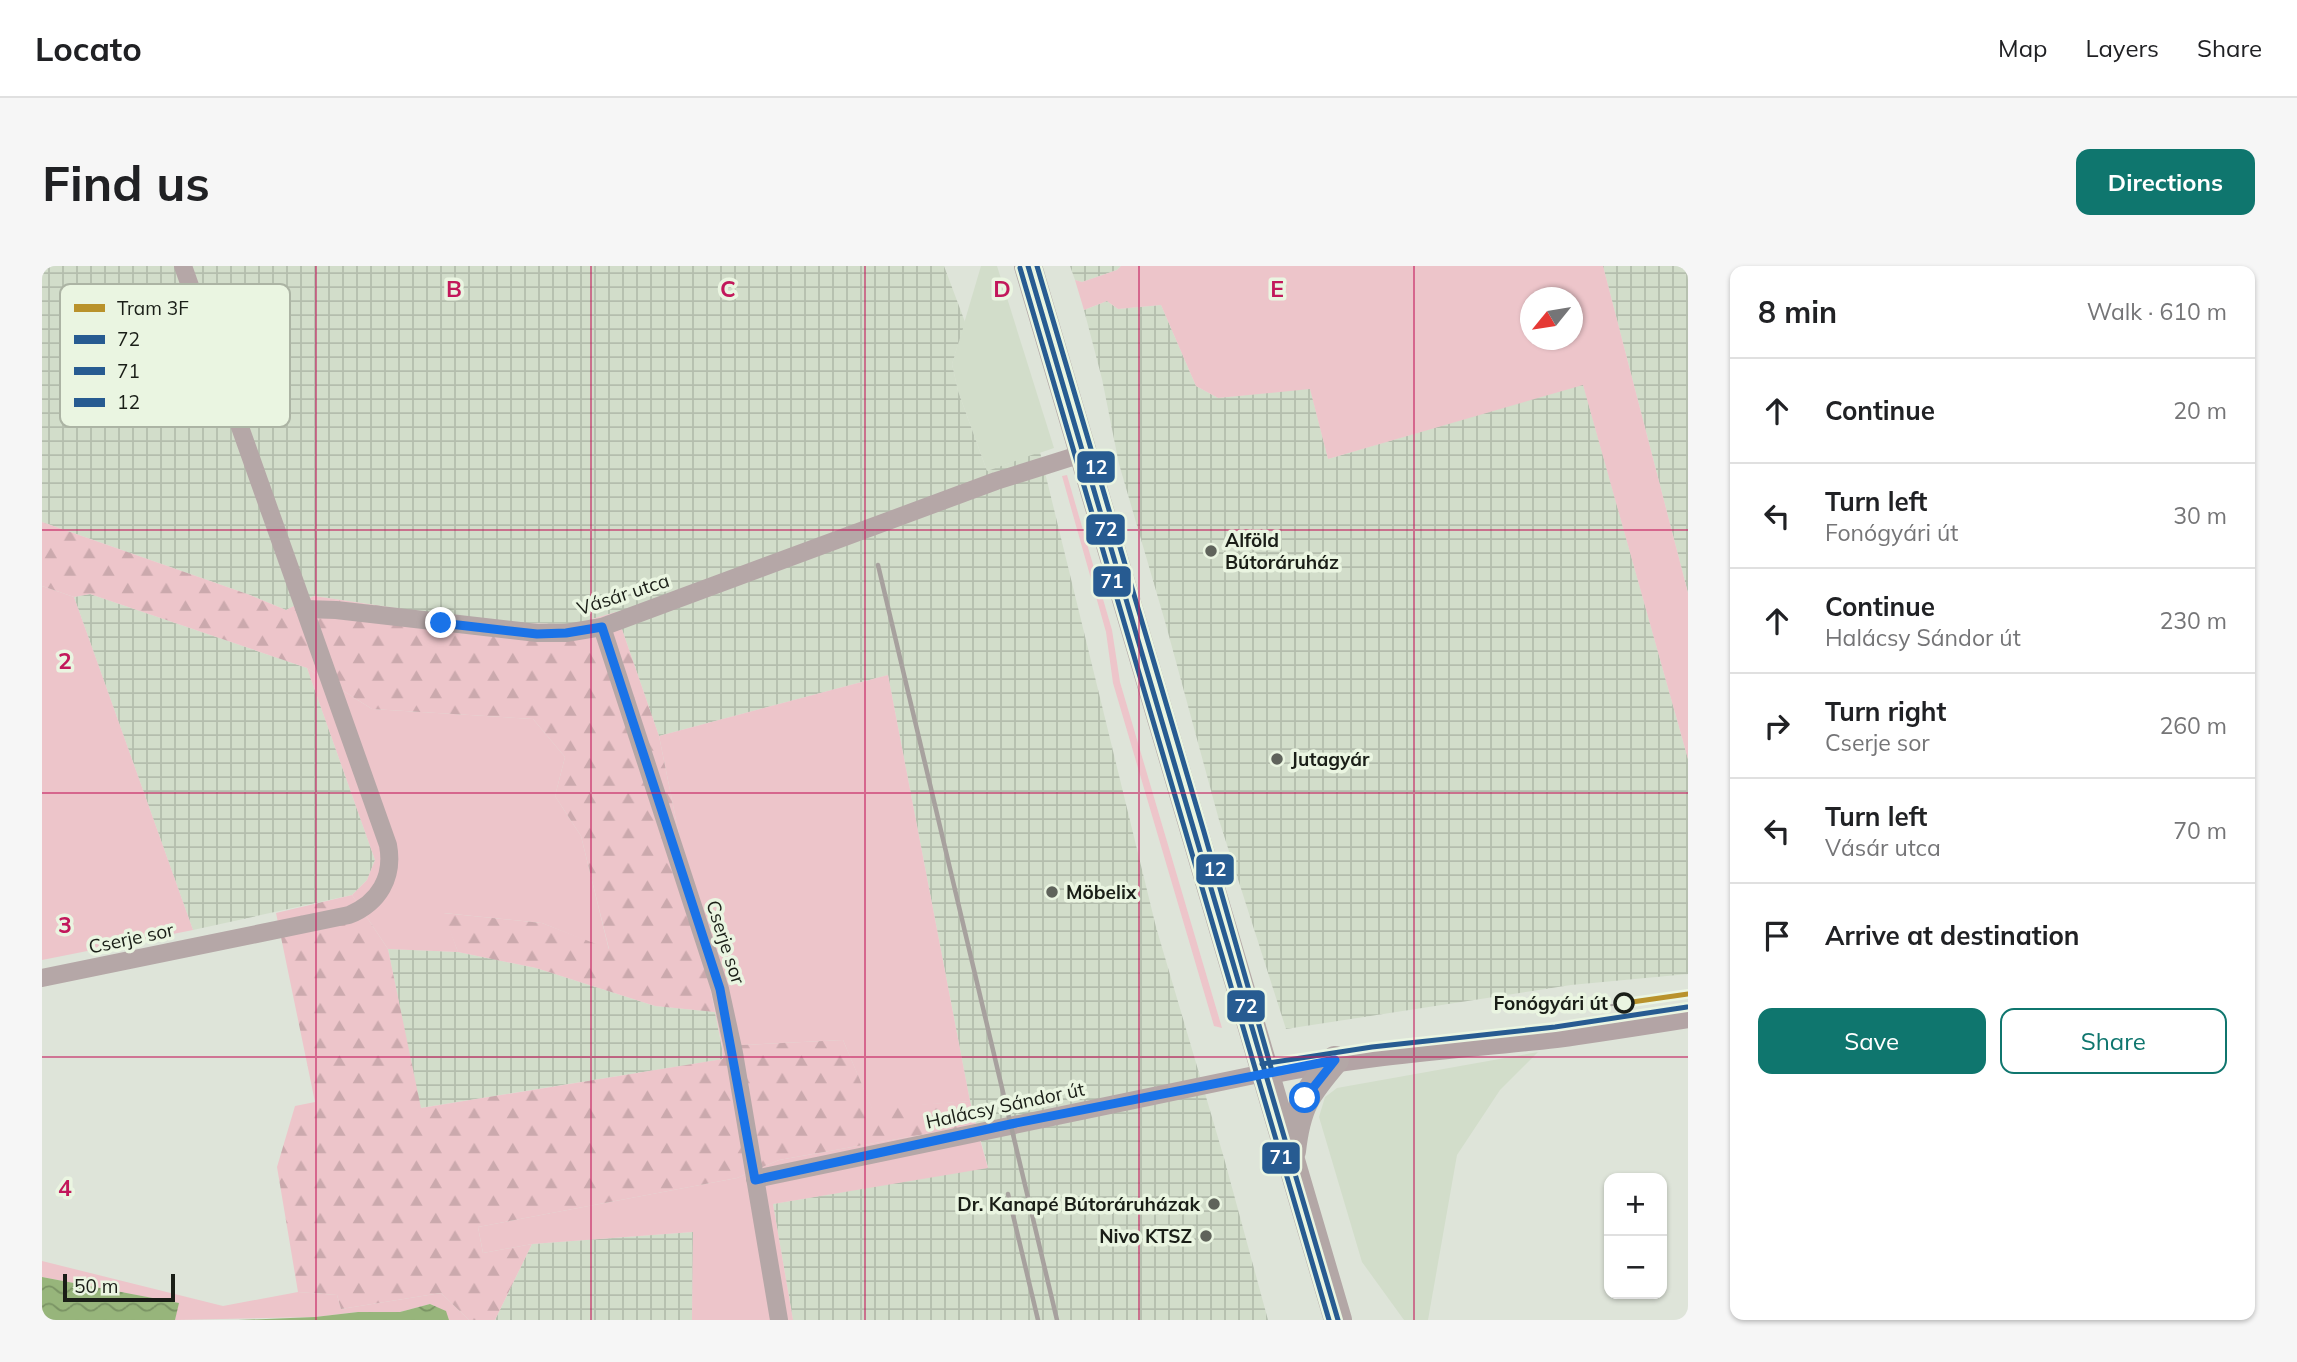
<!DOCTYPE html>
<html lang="en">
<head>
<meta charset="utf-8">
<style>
	:root { --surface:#fff; --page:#f6f6f6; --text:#202124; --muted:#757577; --line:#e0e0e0; --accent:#0f766e }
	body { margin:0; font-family:Mulish,sans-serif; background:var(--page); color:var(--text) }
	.controls { position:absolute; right:21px; bottom:21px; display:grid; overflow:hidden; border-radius:14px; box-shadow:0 2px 5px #0004 }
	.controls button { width:63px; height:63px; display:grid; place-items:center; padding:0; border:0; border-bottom:2px solid var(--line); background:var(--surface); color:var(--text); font:35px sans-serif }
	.compass { position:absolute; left:1478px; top:21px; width:63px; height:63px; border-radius:50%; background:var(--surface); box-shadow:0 2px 5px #0004; rotate:240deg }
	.scale { position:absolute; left:21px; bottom:18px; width:112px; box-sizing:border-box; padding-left:7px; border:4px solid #1a1e17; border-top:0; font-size:19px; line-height:24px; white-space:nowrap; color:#1a1e17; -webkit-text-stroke:5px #eaf5e1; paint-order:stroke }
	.stop { position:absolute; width:21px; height:21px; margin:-16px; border:5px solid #1a73e8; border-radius:50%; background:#fff }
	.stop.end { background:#1a73e8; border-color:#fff; box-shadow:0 2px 7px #0008 }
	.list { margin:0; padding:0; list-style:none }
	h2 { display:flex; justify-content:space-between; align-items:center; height:91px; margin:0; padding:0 28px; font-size:30px }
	h2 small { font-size:23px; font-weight:400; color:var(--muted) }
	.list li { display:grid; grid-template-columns:46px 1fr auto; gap:21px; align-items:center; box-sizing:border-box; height:105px; padding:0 28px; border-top:2px solid var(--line) }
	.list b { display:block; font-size:26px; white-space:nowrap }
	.list p { margin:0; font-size:23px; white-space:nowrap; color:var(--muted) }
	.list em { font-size:23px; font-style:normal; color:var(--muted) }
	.actions { display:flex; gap:14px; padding:21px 28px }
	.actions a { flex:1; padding:16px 0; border:2px solid var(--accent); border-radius:14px; text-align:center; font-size:24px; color:var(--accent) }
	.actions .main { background:var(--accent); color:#fff }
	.icon { flex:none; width:38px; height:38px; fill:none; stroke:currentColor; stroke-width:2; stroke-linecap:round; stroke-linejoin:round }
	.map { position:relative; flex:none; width:1646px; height:1054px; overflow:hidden; border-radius:14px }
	header { display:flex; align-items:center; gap:42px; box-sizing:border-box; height:98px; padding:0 35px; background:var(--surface); border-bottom:2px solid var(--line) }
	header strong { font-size:33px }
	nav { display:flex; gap:38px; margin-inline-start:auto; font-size:24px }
	.intro { display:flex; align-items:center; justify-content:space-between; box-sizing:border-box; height:168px; padding:0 42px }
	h1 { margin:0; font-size:49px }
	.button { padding:18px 32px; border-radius:14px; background:var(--accent); color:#fff; font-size:24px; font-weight:700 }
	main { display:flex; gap:42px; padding:0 42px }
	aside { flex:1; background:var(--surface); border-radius:14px; box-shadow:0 2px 5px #0004 }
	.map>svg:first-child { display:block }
</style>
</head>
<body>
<header>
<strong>Locato</strong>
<nav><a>Map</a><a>Layers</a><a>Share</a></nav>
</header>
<div class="intro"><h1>Find us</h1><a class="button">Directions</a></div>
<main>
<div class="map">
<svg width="1646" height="1054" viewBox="0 0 1646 1054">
	<defs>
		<pattern id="industrial-grid" width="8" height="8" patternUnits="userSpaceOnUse" patternTransform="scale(1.75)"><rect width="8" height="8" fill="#d2ddca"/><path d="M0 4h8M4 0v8" fill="none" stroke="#b4bdad"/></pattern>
		<pattern id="forest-firs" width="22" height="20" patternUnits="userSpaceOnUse" patternTransform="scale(1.75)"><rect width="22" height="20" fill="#edc5ca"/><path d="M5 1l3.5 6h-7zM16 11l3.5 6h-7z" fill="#cba9ad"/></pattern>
		<pattern id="water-waves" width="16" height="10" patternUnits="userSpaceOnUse" patternTransform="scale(1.75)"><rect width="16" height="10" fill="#97b57b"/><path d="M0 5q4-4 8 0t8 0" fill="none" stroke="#7a9364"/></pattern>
	</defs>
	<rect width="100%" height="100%" fill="#dee4d9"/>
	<!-- built -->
	<g fill="#d2ddca">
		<polygon points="939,0 955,0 1012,182 945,205 916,125 910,98"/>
		<polygon points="1496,786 1458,824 1415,889 1386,1054 1362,1054 1320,996 1277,851 1283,831 1295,822"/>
	</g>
	<!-- industrial -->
	<g fill="url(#industrial-grid)">
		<polygon points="0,0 902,0 923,56 910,98 916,125 945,205 998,186 1114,661 1182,892 1226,1054 751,1054 731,938 946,901 928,835 846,409 617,470 574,346 533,358 454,357 272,330 244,344 208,329 0,256"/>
		<polygon points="1028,0 1079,0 1075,4 1040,16 1033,14"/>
		<polygon points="1561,0 1646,0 1646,327"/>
		<polygon points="1065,35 1076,43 1119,39 1154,120 1176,132 1268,122 1286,193 1541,118 1646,493 1646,708 1529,719 1244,763 1177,554 1124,359 1077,198 1060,113 1042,44"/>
		<polygon points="48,328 265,402 333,594 325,614 310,629 151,664 32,331"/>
		<polygon points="346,683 416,686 494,702 613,740 673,746 682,793 378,842"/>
		<polygon points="651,966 650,1054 453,1054 490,978"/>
	</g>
	<!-- grass -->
	<g fill="#edc5ca" fill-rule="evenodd">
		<path d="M 1079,0 L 1561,0 L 1646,327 L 1646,493 L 1541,119 L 1286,193 L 1268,123 L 1176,132 L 1154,120 L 1119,39 L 1076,43 L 1065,35 L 1042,44 L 1033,14 L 1040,16 L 1075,4 ZM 1489,32 L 1531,32 L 1531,74 L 1489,74 Z"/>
		<polygon points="1025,209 1070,364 1078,416 1180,762 1172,760 1071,417 1064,366 1020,210"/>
		<polygon points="0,320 32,331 151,664 0,694"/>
		<polygon points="265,402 330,443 491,453 523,491 513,530 539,570 567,684 500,657 402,647 416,686 346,683 310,629 325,614 333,594"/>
		<polygon points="846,409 928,835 830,843 801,774 680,780 617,470"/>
		<polygon points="934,859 946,902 731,938 751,1054 650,1054 651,966 490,978 441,987 436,961 695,912 737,894"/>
		<polygon points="0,995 181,1040 256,1026 295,1029 299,1043 399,1027 427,1054 407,1054 403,1045 388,1038 358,1046 316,1046 273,1051 133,1054 136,1037 0,1011"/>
	</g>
	<!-- forest -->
	<g fill="url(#forest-firs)">
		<polygon points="0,256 208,329 244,344 272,330 454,357 533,358 574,346 617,470 673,746 613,740 494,702 416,686 401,647 500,657 567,683 539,570 513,530 523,491 491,453 330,443 265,402 48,328 32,331 0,320"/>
		<polygon points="310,629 346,683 379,842 681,793 680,780 801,774 830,842 928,835 934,859 737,894 695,912 436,961 441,987 490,978 453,1054 427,1054 399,1027 299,1043 295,1029 256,1026 235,901 253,840 273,836 234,647"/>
	</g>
	<!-- water -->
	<g fill="url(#water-waves)">
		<polygon points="0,1011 137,1037 133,1054 0,1054"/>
		<polygon points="388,1038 404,1045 407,1054 196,1054 273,1051 316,1046 358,1046"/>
	</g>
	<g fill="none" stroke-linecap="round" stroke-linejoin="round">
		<!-- street -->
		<g stroke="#b5a7a7" stroke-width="18">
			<polyline points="263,343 294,344 495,367 524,367 560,361 954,215 1043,187"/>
			<polyline points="560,361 678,723 692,787 737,1054"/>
			<path d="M 0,712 L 307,649 C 337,637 352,611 346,579 L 141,0"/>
			<polyline points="713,913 1222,807"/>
		</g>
		<!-- secondary -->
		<path stroke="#b3a4a5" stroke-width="24" d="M 1222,807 C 1318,787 1416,781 1514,770 C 1558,764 1602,757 1646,750"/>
		<!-- primary -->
		<g stroke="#b3a7a6" stroke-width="28">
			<polyline points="986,0 1296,1054"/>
			<path d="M 1250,885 C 1255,840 1264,828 1293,794"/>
		</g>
		<!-- tram -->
		<polyline stroke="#a7a19e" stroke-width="2" points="1559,741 1576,738"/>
		<!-- rail -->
		<g stroke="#a7a19e" stroke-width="4.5">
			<polyline points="836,299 1015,1054"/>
			<polyline points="966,928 996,1054"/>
		</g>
		<!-- bus-1 casing -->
		<g stroke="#eaf5e1" stroke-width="10">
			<polyline id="bus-1" points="986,0 1296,1054"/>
		</g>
		<!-- bus-2 casing -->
		<g stroke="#eaf5e1" stroke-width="10">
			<polyline id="bus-2" points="978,2 1287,1054"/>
		</g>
		<!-- bus-3 casing -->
		<g stroke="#eaf5e1" stroke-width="10">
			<g id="bus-3">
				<polyline points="995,0 1162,566 1230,805"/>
				<polyline points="1220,798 1330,781 1513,761 1645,741"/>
			</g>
		</g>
		<!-- bus-1 -->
		<use href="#bus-1" stroke="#275b91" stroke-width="5"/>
		<!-- bus-2 -->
		<use href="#bus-2" stroke="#275b91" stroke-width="5"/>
		<!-- bus-3 -->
		<use href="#bus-3" stroke="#275b91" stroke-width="5"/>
		<!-- tram-1 casing -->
		<g stroke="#eaf5e1" stroke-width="10">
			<polyline id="tram-1" points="1576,738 1646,728"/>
		</g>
		<!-- tram-1 -->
		<use href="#tram-1" stroke="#b9922b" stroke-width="5"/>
	</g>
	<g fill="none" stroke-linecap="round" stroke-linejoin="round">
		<!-- route -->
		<polyline stroke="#1a73e8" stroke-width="9" points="399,357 495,368 524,367 560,361 678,723 713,914 969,858 1293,794 1263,832"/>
	</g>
	<!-- grid -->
	<path fill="none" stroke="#c2185b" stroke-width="2" stroke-opacity="0.55" d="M 274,0 L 274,1054M 549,0 L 549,1054M 823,0 L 823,1054M 1097,0 L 1097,1054M 1372,0 L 1372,1054M 0,264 L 1646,264M 0,527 L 1646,527M 0,791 L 1646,791"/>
	<!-- markers -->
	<g fill="#5f635b" stroke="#eaf5e1" stroke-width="2.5">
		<circle cx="1169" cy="285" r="7"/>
		<circle cx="1235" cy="493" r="7"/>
		<circle cx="1010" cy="626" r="7"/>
		<circle cx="1172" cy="938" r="7"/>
		<circle cx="1164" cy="970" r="7"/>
	</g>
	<circle fill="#eaf5e1" stroke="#1a1e17" stroke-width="3.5" cx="1582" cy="737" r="9"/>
	<g text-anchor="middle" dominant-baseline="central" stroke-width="7" stroke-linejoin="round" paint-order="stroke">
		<!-- poi labels -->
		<g font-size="19" font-weight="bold" fill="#1a1e17" stroke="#eaf5e1" text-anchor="start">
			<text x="1183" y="274">Alföld<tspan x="1183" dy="22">Bútoráruház</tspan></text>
			<text x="1249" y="493">Jutagyár</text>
			<text x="1024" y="626">Möbelix</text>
			<text x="1158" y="938" text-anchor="end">Dr. Kanapé Bútoráruházak</text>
			<text x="1150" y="970" text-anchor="end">Nivo KTSZ</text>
		</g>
		<!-- street labels -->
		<g font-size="19" fill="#1a1e17" stroke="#eaf5e1">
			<text transform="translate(581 328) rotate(-18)">Vásár utca</text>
			<text transform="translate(89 672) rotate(-12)">Cserje sor</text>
			<text transform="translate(684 676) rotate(72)">Cserje sor</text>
			<text transform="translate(963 839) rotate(-12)">Halácsy Sándor út</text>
		</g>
		<!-- stop labels -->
		<g font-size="19" font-weight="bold" fill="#1a1e17" stroke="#eaf5e1" text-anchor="end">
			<text x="1566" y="737">Fonógyári út</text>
		</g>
	</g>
	<!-- legend -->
	<rect x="18" y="18" width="230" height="143" rx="10" fill="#eaf5e1" stroke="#acb4a4" stroke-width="2"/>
	<rect x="32" y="38" width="31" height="8" fill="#b9922b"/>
	<rect x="32" y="69" width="31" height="9" fill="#275b91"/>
	<rect x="32" y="101" width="31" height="8" fill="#275b91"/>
	<rect x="32" y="132" width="31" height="9" fill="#275b91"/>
	<g font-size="19" fill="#1a1e17">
		<text x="75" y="49">Tram 3F</text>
		<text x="75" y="80">72</text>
		<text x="75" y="112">71</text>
		<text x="75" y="143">12</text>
	</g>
	<g font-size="23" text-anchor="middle" font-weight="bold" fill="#c2185b" stroke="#eaf5e1" stroke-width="7" stroke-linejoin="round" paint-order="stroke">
		<text x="412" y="31">B</text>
		<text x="686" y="31">C</text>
		<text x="960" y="31">D</text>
		<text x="1235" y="31">E</text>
		<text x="23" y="403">2</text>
		<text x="23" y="667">3</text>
		<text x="23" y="930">4</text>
	</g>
	<g stroke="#eaf5e1" stroke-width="2.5">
		<rect x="1034" y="184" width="40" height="34" rx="7" fill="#275b91"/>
		<rect x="1043" y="247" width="41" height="33" rx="7" fill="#275b91"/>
		<rect x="1050" y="299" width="40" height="33" rx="7" fill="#275b91"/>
		<rect x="1153" y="587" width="40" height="33" rx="7" fill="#275b91"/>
		<rect x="1184" y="723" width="40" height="34" rx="7" fill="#275b91"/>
		<rect x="1219" y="875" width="40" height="34" rx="7" fill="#275b91"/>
	</g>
	<g font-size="19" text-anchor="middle" font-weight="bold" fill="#fff">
		<text x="1054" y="208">12</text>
		<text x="1064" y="270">72</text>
		<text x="1070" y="322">71</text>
		<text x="1173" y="610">12</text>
		<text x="1204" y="747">72</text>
		<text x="1239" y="898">71</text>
	</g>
</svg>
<div class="controls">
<button>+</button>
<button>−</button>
</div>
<svg class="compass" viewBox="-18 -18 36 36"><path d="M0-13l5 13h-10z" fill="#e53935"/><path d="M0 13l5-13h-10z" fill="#757577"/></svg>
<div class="scale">50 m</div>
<div class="stop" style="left:1263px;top:832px"></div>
<div class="stop end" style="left:399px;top:357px"></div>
</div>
<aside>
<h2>8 min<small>Walk · 610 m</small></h2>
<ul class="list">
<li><svg class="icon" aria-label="ahead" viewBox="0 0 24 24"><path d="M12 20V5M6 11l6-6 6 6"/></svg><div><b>Continue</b></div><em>20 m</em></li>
<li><svg class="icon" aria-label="left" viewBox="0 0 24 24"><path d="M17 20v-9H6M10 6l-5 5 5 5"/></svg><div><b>Turn left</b><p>Fonógyári út</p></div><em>30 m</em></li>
<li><svg class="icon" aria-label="ahead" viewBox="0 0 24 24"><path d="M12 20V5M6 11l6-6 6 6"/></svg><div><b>Continue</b><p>Halácsy Sándor út</p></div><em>230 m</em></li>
<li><svg class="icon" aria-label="right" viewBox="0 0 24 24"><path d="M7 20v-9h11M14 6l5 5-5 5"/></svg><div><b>Turn right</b><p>Cserje sor</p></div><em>260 m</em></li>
<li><svg class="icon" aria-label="left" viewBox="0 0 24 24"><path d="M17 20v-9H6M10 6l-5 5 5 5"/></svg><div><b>Turn left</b><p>Vásár utca</p></div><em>70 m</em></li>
<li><svg class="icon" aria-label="arrive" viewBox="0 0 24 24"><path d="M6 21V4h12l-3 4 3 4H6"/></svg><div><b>Arrive at destination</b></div></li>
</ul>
<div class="actions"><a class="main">Save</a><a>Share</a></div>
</aside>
</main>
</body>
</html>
